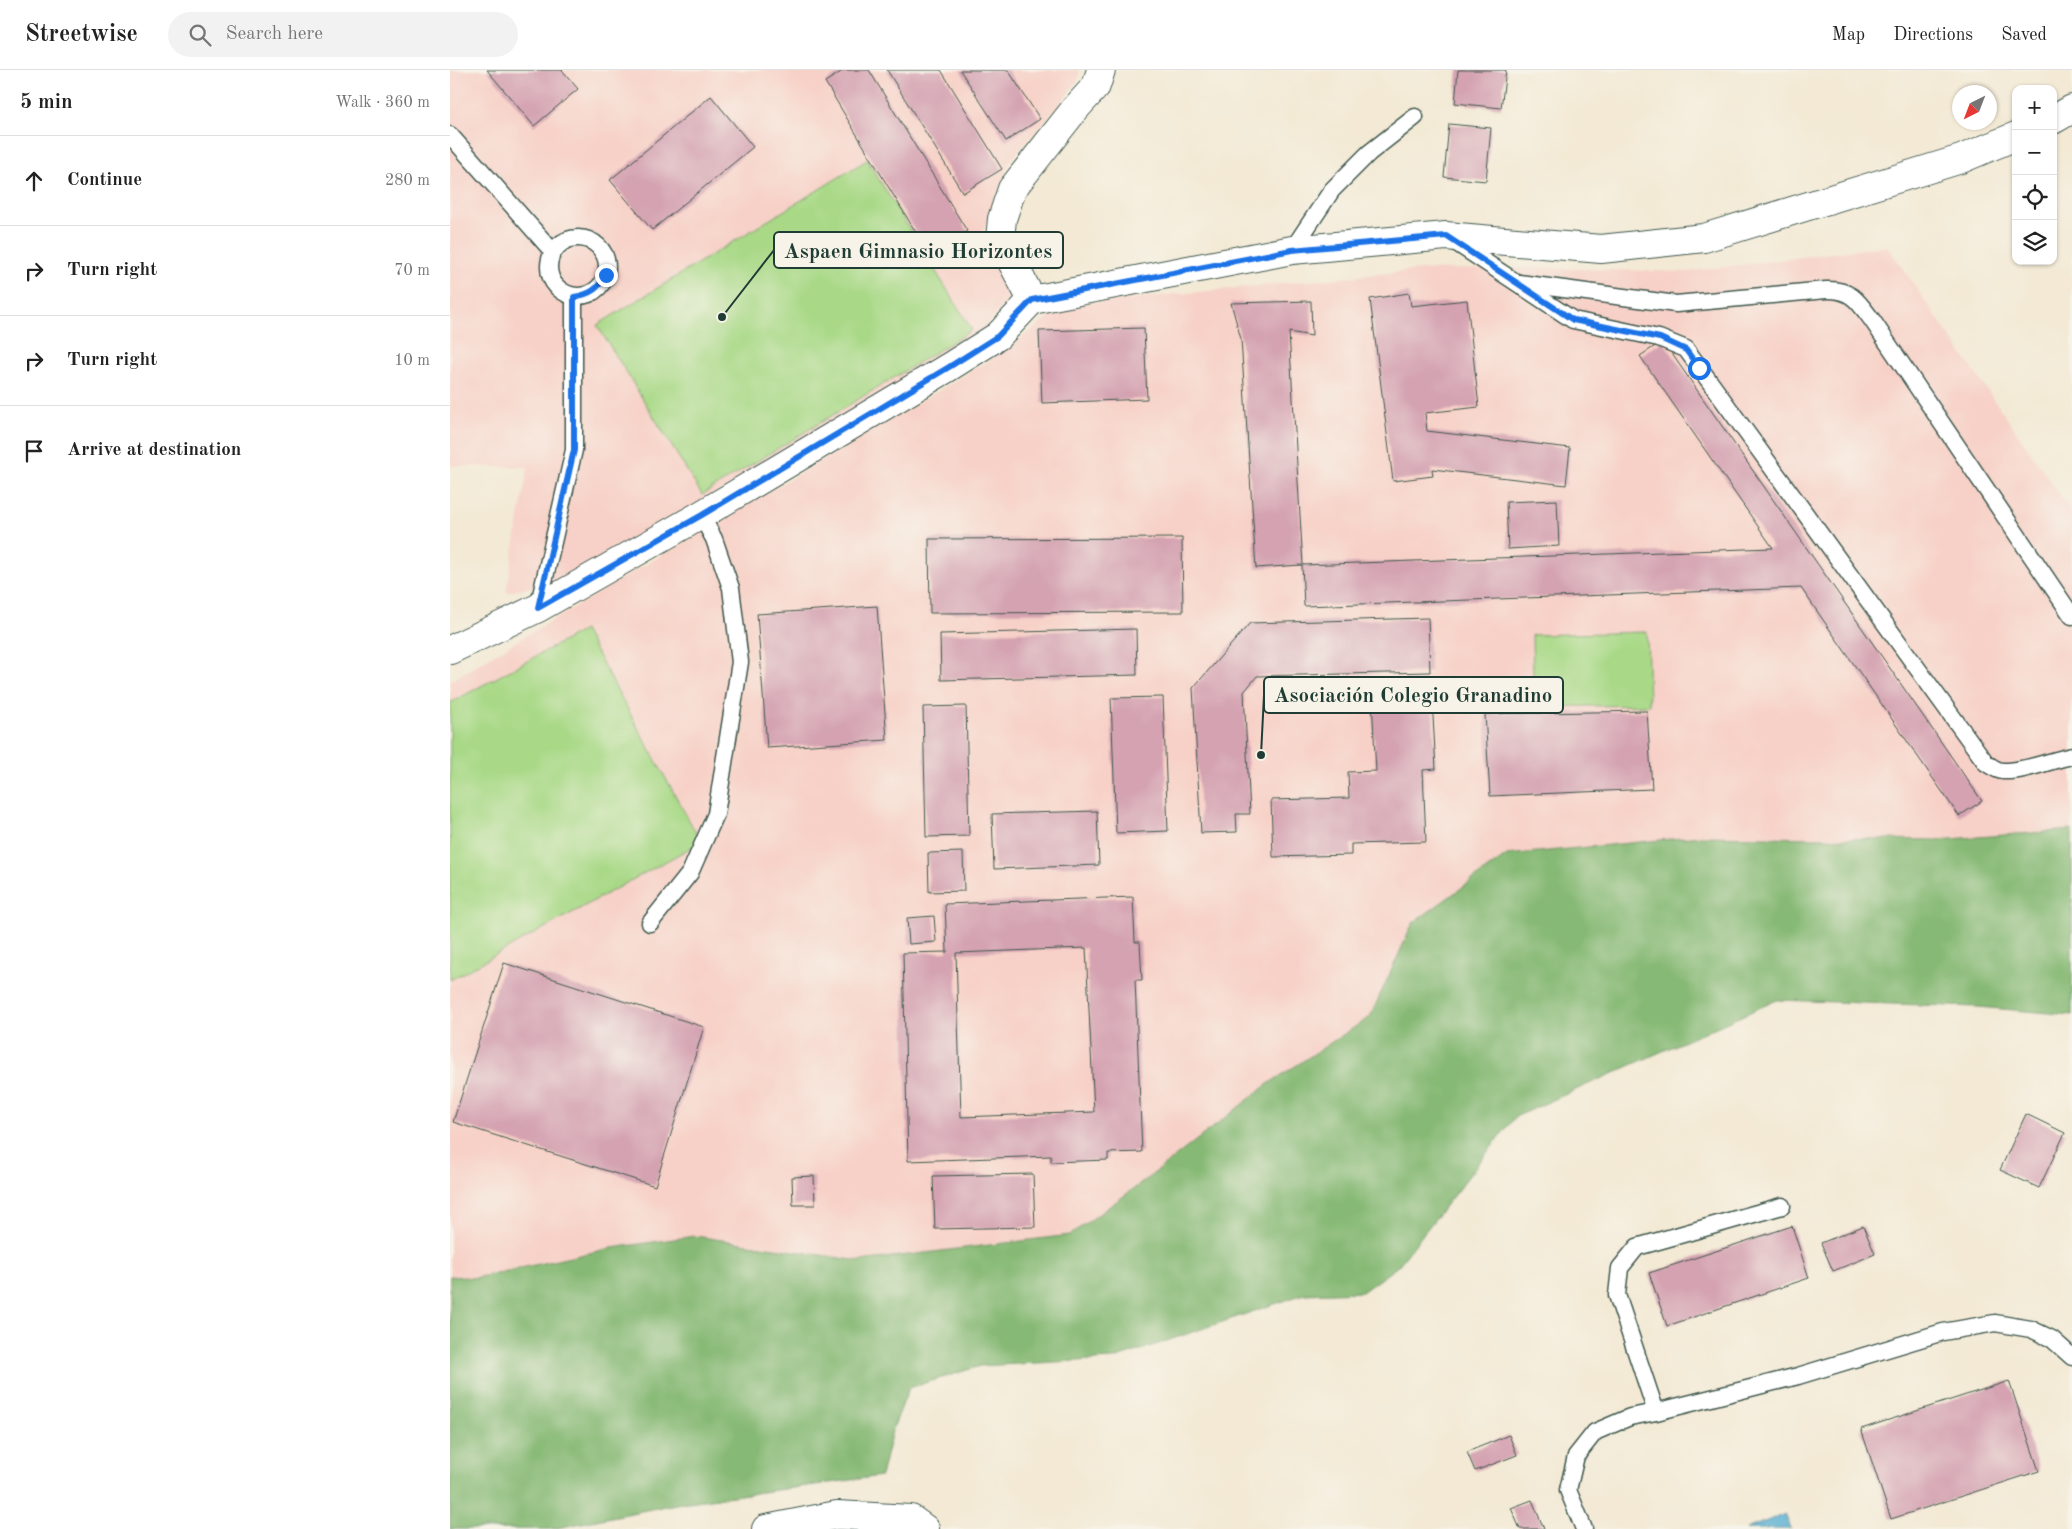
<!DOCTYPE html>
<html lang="en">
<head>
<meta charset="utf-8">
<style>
	:root { --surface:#fff; --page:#f2f2f2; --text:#222; --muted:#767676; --line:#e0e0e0 }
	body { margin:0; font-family:"Old Standard TT",serif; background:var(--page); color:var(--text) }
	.controls { position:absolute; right:15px; top:15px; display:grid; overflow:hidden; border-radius:10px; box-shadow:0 1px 4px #0004 }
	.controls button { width:45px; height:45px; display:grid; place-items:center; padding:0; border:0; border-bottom:1px solid var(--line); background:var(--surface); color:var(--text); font:25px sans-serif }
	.compass { position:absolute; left:1502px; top:15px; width:45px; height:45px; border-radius:50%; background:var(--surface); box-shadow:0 1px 4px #0004; rotate:222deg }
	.stop { position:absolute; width:15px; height:15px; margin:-11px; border:4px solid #1a73e8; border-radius:50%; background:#fff }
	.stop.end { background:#1a73e8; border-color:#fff; box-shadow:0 1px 5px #0008 }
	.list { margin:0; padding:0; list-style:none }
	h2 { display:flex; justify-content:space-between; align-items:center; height:65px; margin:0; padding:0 20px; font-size:21px }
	h2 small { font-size:16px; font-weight:400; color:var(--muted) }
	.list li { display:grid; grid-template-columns:32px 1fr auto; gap:15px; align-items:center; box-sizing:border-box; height:90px; padding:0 20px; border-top:1px solid var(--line) }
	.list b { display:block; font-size:19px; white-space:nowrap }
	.list em { font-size:16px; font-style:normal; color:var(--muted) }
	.icon { flex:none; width:28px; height:28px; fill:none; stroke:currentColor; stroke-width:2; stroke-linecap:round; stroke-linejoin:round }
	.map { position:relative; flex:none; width:1622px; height:1459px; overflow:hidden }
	header { display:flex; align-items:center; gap:30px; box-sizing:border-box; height:70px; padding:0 25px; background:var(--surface); border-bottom:1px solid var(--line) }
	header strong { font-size:24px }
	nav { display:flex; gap:28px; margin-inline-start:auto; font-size:18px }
	.search { width:350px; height:45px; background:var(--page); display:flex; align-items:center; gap:12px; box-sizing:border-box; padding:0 18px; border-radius:28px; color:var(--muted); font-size:19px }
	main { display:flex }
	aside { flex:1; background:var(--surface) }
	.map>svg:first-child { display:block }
</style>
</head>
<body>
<header>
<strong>Streetwise</strong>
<div class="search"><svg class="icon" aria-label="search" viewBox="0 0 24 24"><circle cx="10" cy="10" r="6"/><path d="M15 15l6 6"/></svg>Search here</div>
<nav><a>Map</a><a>Directions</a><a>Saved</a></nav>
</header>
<main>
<aside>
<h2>5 min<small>Walk · 360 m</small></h2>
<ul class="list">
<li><svg class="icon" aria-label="ahead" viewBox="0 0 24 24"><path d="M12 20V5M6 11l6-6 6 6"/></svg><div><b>Continue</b></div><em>280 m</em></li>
<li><svg class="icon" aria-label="right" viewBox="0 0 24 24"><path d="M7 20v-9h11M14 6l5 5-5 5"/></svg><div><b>Turn right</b></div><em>70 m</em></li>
<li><svg class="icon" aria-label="right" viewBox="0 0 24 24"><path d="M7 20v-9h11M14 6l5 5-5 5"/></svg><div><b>Turn right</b></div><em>10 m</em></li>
<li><svg class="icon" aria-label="arrive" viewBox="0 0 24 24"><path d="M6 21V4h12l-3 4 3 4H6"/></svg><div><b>Arrive at destination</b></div></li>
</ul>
</aside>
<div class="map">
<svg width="1622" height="1459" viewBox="0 0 1622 1459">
	<rect width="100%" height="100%" fill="#f7f3e8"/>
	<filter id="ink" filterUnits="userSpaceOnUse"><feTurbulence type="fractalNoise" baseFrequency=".02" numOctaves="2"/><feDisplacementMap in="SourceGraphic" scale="10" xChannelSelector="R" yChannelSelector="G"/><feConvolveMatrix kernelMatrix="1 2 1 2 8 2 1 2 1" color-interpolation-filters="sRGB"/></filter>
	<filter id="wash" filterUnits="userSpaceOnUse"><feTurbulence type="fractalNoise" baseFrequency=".0096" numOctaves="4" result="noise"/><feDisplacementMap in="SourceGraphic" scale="20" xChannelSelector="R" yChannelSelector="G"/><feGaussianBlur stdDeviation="1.12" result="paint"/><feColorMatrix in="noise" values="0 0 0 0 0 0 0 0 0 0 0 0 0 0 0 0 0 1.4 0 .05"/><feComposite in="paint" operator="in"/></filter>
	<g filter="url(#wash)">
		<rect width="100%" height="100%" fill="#f3e9d4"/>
		<!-- built -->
		<g fill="#f7d1c7">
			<polygon points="0,0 629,0 629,8 611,33 560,91 533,161 564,222 523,272 124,507 56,523 78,397 0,396"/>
			<polygon points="1437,176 1622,442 1622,760 1487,770 963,853 920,947 818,1014 693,1112 620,1165 477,1214 0,1229 0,611 548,285 615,235 970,200 1087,198 1236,202"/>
		</g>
		<!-- green -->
		<g fill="#a9d987" stroke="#648b5e">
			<polygon points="417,90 522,260 252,425 147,255"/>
			<polygon points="134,560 251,772 0,910 0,633"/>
			<polygon points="1197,562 1199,635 1084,637 1082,565"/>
		</g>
		<!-- forest -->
		<polygon fill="#86b974" stroke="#527b54" points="1622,760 1622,945 1528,937 1327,930 1065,1047 948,1196 912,1222 854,1224 664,1289 530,1296 459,1318 442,1361 431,1406 231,1433 102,1459 0,1459 0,1206 25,1208 162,1178 245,1166 410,1191 620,1165 693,1112 818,1014 920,947 963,853 1057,785 1251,766 1487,770"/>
		<!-- water -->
		<polygon fill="#55add2" stroke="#3a7583" points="1335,1444 1341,1459 1296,1459"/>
		<g id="blocks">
			<!-- building -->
			<g fill="#d4a2b1" fill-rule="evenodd">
				<polygon points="37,0 112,0 128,19 84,56"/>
				<polygon points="394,0 419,0 517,161 479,184 375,12"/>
				<polygon points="437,0 491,0 552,99 513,123"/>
				<polygon points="510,0 558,0 590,49 556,71"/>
				<polygon points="1008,0 1056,0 1051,38 1005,33"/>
				<polygon points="261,26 303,77 202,160 160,110"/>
				<polygon points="999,54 1041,58 1036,111 994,107"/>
				<polygon points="959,223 961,236 1017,230 1029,337 975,343 977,361 1120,378 1116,415 982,399 983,406 943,411 920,229"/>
				<polygon points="861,231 862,266 839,262 853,495 1323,478 1190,286 1213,271 1532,731 1509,746 1351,518 854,536 852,495 806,498 791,269 781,233"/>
				<polygon points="694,258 697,329 592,333 589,261"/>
				<polygon points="1107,430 1109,476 1058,479 1056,432"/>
				<polygon points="732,468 733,542 480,543 479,469"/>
				<polygon points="427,536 437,670 317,678 307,544"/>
				<polygon points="978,548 980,602 807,606 794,622 800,744 786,744 787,762 751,763 743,618 800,553"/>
				<polygon points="686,559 687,605 491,610 490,564"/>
				<polygon points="981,612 986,699 973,700 976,772 901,774 901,785 823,787 821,730 899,728 898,702 926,701 921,615"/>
				<polygon points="713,627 718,761 666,763 661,628"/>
				<polygon points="516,636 519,766 476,767 473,637"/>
				<polygon points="1197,641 1202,719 1040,726 1035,644"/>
				<polygon points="647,741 649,795 544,799 542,744"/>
				<polygon points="513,782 514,821 479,822 478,783"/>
				<path d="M 683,827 L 685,872 L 690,872 L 692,910 L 685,910 L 692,1082 L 658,1083 L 658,1090 L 601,1092 L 601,1086 L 458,1091 L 453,883 L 497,882 L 495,834 ZM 636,878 L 644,1042 L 511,1047 L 506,883 Z"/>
				<polygon points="484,846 486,872 459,874 457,848"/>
				<polygon points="54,893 254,957 205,1116 3,1052"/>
				<polygon points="1576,1044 1615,1063 1589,1118 1550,1100"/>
				<polygon points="583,1104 585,1157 485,1159 483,1106"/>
				<polygon points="364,1106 365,1135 343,1135 342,1107"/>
				<polygon points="1342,1156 1359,1208 1217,1256 1199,1203"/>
				<polygon points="1413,1156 1425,1184 1383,1201 1371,1173"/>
				<polygon points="1559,1311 1589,1401 1441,1449 1411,1359"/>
				<polygon points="1059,1365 1067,1385 1025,1401 1017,1382"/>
				<polygon points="1082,1430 1094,1459 1070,1459 1061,1438"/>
			</g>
		</g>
	</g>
	<g filter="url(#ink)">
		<use href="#blocks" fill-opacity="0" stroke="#3f574c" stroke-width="1"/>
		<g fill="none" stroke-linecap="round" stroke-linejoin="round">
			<!-- lane casing -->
			<g stroke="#3f574c" stroke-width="19">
				<g id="lane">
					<polyline points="0,65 103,182"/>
					<circle cx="128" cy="197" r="29"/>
					<path d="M 1002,170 L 1123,250 L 1209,268 L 1236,279 L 1536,693 C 1541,696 1547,701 1553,701 C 1574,702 1601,690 1622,686"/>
					<polyline points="842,180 882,120 919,83 965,47"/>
					<path d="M 1069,213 L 1226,234 L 1376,220 C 1401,219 1408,231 1422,250 L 1622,546"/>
					<polyline points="88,538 124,380 124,227"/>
					<polyline points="200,853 240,803 266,744 290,592 281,518 264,469 251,445"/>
					<polyline points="1206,1342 1167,1225 1170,1198 1187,1177 1332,1136"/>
					<polyline points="1134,1459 1118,1420 1126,1386 1145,1362 1180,1347 1206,1342 1348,1306 1493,1262 1545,1253 1581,1259 1602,1269 1622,1287"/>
				</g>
			</g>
			<!-- street casing -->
			<g stroke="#3f574c" stroke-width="30">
				<g id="street">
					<polyline points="651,0 646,16 625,39 562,119 552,149 550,169 582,230 842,180 996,166 1151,179 1254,168 1511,89 1566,66"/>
					<polyline points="1603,50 1622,39"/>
					<polyline points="0,580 88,538 251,445 499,297 548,266 582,230"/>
					<polyline points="316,1459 387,1445 461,1449 475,1459"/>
				</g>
			</g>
			<!-- lane -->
			<use href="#lane" stroke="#fff" stroke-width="16"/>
			<!-- street -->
			<use href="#street" stroke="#fff" stroke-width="28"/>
		</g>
	</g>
	<g fill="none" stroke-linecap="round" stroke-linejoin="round" filter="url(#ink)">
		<!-- route -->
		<path stroke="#1a73e8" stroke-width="6" d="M 156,205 C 148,219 141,224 124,227 L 124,380 L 88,538 L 252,445 L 499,297 L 548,266 L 582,230 L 842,180 L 996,166 L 1123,250 L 1210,268 L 1236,280 L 1249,298"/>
	</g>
	<!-- callouts -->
	<path fill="none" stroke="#1f3d34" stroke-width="2" d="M272 247L324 180M811 685L814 625"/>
	<g fill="#1f3d34" stroke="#f7f3e8" stroke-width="2">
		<circle cx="272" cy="247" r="5"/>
		<circle cx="811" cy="685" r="5"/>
	</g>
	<g fill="#f7f3e8" stroke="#1f3d34" stroke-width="2">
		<rect x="324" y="162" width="289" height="36" rx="5"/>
		<rect x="814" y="607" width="299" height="36" rx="5"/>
	</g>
	<g font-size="21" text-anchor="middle" font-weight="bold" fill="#1f3d34">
		<text x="468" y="188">Aspaen Gimnasio Horizontes</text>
		<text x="963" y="632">Asociación Colegio Granadino</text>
	</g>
</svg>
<div class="controls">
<button>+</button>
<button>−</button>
<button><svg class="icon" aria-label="locate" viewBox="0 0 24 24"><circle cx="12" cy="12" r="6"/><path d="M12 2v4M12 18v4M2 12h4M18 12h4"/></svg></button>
<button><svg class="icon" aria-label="layers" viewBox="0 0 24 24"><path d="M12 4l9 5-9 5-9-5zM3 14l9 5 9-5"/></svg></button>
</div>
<svg class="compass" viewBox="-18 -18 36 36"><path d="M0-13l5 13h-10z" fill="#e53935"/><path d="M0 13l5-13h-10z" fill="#767676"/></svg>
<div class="stop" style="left:1249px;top:298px"></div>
<div class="stop end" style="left:156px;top:205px"></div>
</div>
</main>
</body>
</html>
